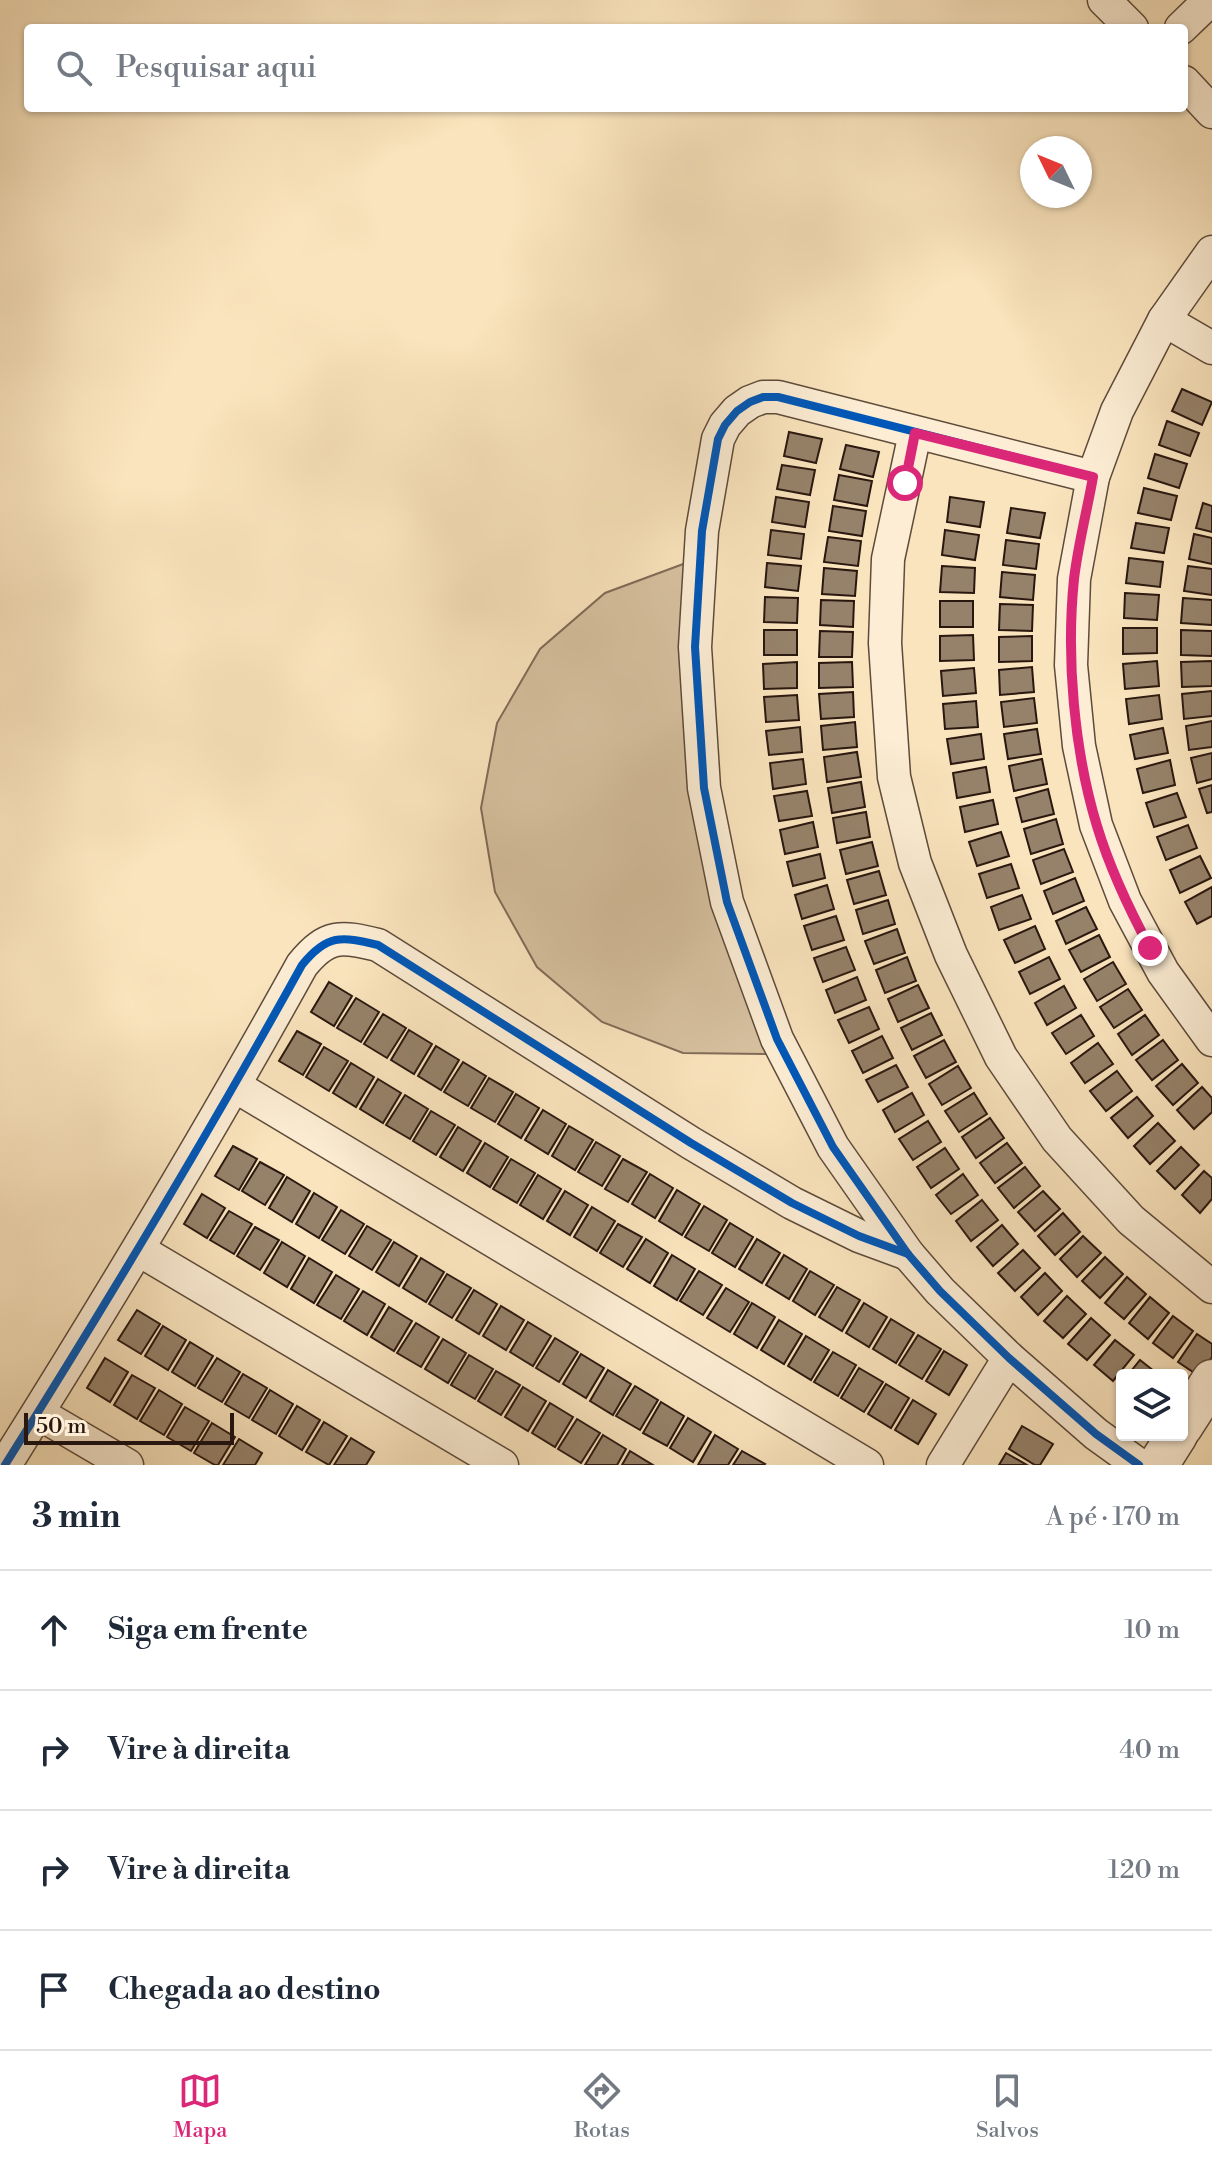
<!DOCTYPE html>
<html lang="pt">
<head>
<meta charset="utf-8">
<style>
	:root { --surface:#fff; --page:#f2f2f3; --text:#1f2937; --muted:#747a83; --line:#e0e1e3; --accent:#db2777 }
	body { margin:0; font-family:"Libre Bodoni",serif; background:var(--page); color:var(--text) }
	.controls { position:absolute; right:24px; bottom:24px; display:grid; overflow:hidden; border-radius:8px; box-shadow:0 2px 6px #0004 }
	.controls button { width:72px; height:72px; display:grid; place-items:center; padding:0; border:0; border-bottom:2px solid var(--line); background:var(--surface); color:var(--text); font:40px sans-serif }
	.compass { position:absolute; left:1020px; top:136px; width:72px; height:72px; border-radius:50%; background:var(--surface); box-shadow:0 2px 6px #0004; rotate:313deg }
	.scale { position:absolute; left:24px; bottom:20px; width:210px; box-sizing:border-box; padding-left:8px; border:4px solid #2a1810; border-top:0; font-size:22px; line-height:28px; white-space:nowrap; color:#2a1810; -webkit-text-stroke:6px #fcedd4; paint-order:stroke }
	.stop { position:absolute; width:24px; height:24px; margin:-18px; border:6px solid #db2777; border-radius:50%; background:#fff }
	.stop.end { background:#db2777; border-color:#fff; box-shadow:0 2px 8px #0008 }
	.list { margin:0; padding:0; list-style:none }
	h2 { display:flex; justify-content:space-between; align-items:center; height:104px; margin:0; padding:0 32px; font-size:34px }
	h2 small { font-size:26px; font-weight:400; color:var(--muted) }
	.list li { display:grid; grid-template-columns:52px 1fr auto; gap:24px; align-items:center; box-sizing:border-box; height:120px; padding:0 32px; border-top:2px solid var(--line) }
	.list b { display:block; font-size:30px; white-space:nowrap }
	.list em { font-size:26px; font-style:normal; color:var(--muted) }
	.icon { flex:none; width:44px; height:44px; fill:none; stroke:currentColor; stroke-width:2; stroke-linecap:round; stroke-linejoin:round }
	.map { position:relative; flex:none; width:1212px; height:1465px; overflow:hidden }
	.search { position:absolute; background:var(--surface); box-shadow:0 2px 6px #0004; left:24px; right:24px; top:24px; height:88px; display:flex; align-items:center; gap:20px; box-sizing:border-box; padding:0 28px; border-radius:8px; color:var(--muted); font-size:30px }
	.sheet { height:584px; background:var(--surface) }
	nav { display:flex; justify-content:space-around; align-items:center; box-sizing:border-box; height:112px; border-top:2px solid var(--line); background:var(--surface); font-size:22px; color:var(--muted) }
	nav a { display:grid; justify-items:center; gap:4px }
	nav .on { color:var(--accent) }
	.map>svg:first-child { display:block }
</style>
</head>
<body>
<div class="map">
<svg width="1212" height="1465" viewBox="0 0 1212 1465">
	<rect width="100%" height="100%" fill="#fae4bd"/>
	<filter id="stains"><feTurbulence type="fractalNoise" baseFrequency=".0025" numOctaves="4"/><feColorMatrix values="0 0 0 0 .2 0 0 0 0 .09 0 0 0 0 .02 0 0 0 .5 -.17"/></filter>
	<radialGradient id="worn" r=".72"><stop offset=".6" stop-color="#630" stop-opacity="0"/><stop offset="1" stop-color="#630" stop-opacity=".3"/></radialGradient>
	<!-- green -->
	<polygon fill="#d7c1a0" stroke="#806c58" stroke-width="2" points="686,563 687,685 768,1054 683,1053 602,1022 537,967 495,892 481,808 497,723 540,649 605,593"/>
	<!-- building -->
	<g fill="#96826a" stroke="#2a1810" stroke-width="2">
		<polygon points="1182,389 1212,402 1202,425 1172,411"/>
		<polygon points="1167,421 1199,433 1190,456 1159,445"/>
		<polygon points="789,432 822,439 816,463 784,456"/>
		<polygon points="846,445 879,452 873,477 840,469"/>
		<polygon points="1155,454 1187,464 1179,488 1148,478"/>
		<polygon points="782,465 815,470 810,495 777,489"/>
		<polygon points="839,475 872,481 867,506 834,500"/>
		<polygon points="1144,488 1177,496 1171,520 1138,513"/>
		<polygon points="776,497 809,502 805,527 772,522"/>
		<polygon points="950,497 984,502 980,527 947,522"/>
		<polygon points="1203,503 1212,506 1212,532 1196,528"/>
		<polygon points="833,506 866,511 862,536 829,531"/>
		<polygon points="1011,508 1045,513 1040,538 1007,533"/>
		<polygon points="1136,523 1169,528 1164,553 1131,548"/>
		<polygon points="771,530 804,534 801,559 768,555"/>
		<polygon points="945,530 979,535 975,560 942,555"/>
		<polygon points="1194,534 1212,538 1212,564 1189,559"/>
		<polygon points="828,537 861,541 858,566 824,562"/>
		<polygon points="1006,540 1039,544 1036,569 1003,565"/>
		<polygon points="1129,558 1163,562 1160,587 1126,583"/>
		<polygon points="767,563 801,566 798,591 765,587"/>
		<polygon points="942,566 975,568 974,593 940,592"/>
		<polygon points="1188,566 1212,569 1212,595 1184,591"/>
		<polygon points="824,568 857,571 855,596 822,594"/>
		<polygon points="1002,572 1035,575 1033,600 1000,597"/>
		<polygon points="1125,593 1159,595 1157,620 1124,618"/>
		<polygon points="765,597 798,598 797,623 764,622"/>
		<polygon points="1183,598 1212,600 1212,625 1181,623"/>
		<polygon points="821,600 854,601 853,627 820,625"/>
		<rect x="940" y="601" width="33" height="26"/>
		<polygon points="1000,604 1033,605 1032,631 999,630"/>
		<polygon points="1123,628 1157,628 1157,653 1123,654"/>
		<rect x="764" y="630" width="33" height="25"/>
		<polygon points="1181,630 1212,631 1212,656 1181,655"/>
		<polygon points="820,631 853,632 852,657 819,657"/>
		<polygon points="973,635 974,660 940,661 940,636"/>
		<polygon points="1032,636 1032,661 999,662 999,637"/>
		<polygon points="1157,661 1159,686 1125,689 1123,664"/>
		<polygon points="1212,661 1212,686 1182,687 1181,662"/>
		<polygon points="797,662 797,688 764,689 763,664"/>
		<polygon points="852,662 853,687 819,688 819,663"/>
		<polygon points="1032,667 1034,692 1000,695 999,670"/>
		<polygon points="974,668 976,693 943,696 941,671"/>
		<polygon points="1212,691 1212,716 1184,719 1182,694"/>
		<polygon points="853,692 854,717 821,719 819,694"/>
		<polygon points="797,695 799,720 766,722 764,697"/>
		<polygon points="1159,695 1162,719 1129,724 1126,699"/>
		<polygon points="1034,698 1037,723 1004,727 1001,702"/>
		<polygon points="976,701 978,727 945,729 943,704"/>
		<polygon points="1212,721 1212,747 1189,750 1186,726"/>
		<polygon points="855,722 857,747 823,750 821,726"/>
		<polygon points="800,727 802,752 769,755 766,731"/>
		<polygon points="1163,728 1168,753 1135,759 1130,735"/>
		<polygon points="1037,729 1041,754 1008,759 1004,734"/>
		<polygon points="981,734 984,759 951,764 947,739"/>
		<polygon points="857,752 861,777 827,782 824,757"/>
		<polygon points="1212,753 1212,779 1197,783 1191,758"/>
		<polygon points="803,759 806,784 773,789 770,763"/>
		<polygon points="1042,759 1047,784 1014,791 1009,766"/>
		<polygon points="1170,760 1175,785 1143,793 1137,769"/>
		<polygon points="986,767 990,792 957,798 953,773"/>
		<polygon points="861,782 865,807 832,813 828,788"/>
		<polygon points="1212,785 1212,812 1207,813 1199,789"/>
		<polygon points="1048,789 1054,814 1022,822 1016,798"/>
		<polygon points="807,791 812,816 779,821 774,796"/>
		<polygon points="1177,793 1186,817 1154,827 1146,803"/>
		<polygon points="993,800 998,824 965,832 960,807"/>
		<polygon points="866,812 870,837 837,843 833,818"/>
		<polygon points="1056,819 1063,844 1031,854 1024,829"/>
		<polygon points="813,822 818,847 785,854 780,830"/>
		<polygon points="1188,825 1197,848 1166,860 1157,837"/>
		<polygon points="1001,832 1009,856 977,866 969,842"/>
		<polygon points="872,842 878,866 846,874 840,850"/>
		<polygon points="1064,849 1073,872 1041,884 1033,860"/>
		<polygon points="820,854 825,878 793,886 787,862"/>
		<polygon points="1200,856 1211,878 1180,893 1170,870"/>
		<polygon points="1011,864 1019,888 987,898 979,874"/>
		<polygon points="879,871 886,895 854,904 847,880"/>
		<polygon points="1075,878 1084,901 1053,914 1044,891"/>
		<polygon points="827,885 834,909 802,919 795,895"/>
		<polygon points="1212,887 1212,916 1197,924 1185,902"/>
		<polygon points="1022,895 1031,919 999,930 991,907"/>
		<polygon points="888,900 895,924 863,934 856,910"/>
		<polygon points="1086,907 1097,929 1066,944 1056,921"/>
		<polygon points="836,916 844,940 812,950 804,926"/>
		<polygon points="1035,926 1045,949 1015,963 1004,940"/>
		<polygon points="897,929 905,953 874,964 865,941"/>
		<polygon points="1099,935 1110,957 1081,972 1069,950"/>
		<polygon points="846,947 855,970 823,982 814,958"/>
		<polygon points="907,957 916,981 885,993 876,970"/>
		<polygon points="1049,957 1060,979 1030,994 1019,972"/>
		<polygon points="1113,962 1126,984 1097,1001 1084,979"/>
		<polygon points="857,977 866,1000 835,1013 826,990"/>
		<polygon points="329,982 352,996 334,1026 311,1012"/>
		<polygon points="918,985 929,1008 898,1022 888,999"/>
		<polygon points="1064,986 1076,1008 1047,1025 1035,1003"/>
		<polygon points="1128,989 1142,1010 1114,1028 1100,1007"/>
		<polygon points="356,998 379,1012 361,1042 337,1028"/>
		<polygon points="869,1007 879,1029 849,1043 838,1020"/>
		<polygon points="931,1013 942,1035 912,1050 901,1028"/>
		<polygon points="383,1014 406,1028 387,1058 364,1044"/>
		<polygon points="1081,1015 1094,1036 1066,1054 1052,1033"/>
		<polygon points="1145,1015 1159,1035 1132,1055 1118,1034"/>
		<polygon points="409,1030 432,1044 414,1074 391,1060"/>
		<polygon points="297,1031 321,1044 303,1075 279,1061"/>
		<polygon points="882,1036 893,1058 863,1073 852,1051"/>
		<polygon points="944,1040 956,1062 926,1078 914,1056"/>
		<polygon points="1163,1040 1178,1060 1152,1080 1136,1060"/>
		<polygon points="1098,1043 1113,1064 1085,1083 1071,1063"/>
		<polygon points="436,1046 459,1060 441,1090 418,1076"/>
		<polygon points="324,1047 348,1061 329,1091 306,1077"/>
		<polygon points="463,1062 486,1076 468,1106 444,1092"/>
		<polygon points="351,1063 374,1077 356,1107 333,1093"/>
		<polygon points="1182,1064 1198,1083 1173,1105 1156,1086"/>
		<polygon points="896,1065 908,1087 878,1102 866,1080"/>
		<polygon points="958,1066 971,1088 942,1105 929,1084"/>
		<polygon points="1117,1071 1132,1091 1106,1111 1090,1091"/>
		<polygon points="489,1078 513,1092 495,1122 471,1108"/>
		<polygon points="378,1079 401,1093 383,1123 360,1109"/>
		<polygon points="1202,1087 1212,1098 1212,1112 1194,1129 1177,1110"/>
		<polygon points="912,1093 924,1115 895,1132 883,1110"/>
		<polygon points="974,1093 987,1114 959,1132 945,1111"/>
		<polygon points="516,1094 539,1108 521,1138 498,1124"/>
		<polygon points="405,1095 428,1109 410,1139 386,1125"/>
		<polygon points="1137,1097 1153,1116 1128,1138 1111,1118"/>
		<polygon points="543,1110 566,1124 548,1154 525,1140"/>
		<polygon points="431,1111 455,1125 436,1155 413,1141"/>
		<polygon points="990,1118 1004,1138 976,1158 962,1137"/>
		<polygon points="928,1121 941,1142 913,1160 899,1139"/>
		<polygon points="1158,1123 1175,1141 1150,1164 1134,1146"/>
		<polygon points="569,1126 593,1140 575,1170 552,1156"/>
		<polygon points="458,1127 481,1141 463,1171 440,1157"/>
		<polygon points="596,1142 620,1156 602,1186 578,1172"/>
		<polygon points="485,1143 508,1157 490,1187 467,1173"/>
		<polygon points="1007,1143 1022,1163 995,1183 980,1163"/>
		<polygon points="233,1146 257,1159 239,1190 215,1176"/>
		<polygon points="1181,1147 1199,1165 1175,1189 1157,1171"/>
		<polygon points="945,1148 959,1169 931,1188 917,1167"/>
		<polygon points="511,1159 535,1173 517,1203 493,1189"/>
		<polygon points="623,1159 647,1172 628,1202 605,1189"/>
		<polygon points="260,1162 284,1175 265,1205 242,1191"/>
		<polygon points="1025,1167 1040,1186 1014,1208 998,1188"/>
		<polygon points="1204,1171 1212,1178 1212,1199 1200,1213 1182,1195"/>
		<polygon points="650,1174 673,1188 655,1218 632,1204"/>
		<polygon points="963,1174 978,1195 951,1214 936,1195"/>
		<polygon points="538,1175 561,1189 543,1219 520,1205"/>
		<polygon points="287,1177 310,1191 292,1222 269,1208"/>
		<polygon points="677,1190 700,1204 682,1235 659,1221"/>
		<polygon points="565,1191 588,1205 570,1235 547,1221"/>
		<polygon points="1043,1191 1060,1209 1035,1231 1018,1212"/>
		<polygon points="314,1193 337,1207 319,1238 296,1224"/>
		<polygon points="202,1194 225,1208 207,1238 184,1224"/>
		<polygon points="982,1200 998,1220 971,1241 956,1221"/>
		<polygon points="704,1206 727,1220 709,1251 685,1237"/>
		<polygon points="592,1207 615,1221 597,1251 574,1237"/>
		<polygon points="341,1210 364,1224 345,1254 322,1240"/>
		<polygon points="229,1211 252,1224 234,1254 210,1240"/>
		<polygon points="1063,1213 1080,1232 1055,1255 1038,1236"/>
		<polygon points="730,1223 753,1237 735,1267 712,1253"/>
		<polygon points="618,1224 642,1237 623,1267 600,1253"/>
		<polygon points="1002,1225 1018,1244 993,1266 977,1247"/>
		<polygon points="367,1226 391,1240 372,1270 349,1256"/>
		<polygon points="255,1227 279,1240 260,1270 237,1256"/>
		<polygon points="1083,1236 1101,1253 1077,1277 1060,1259"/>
		<polygon points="646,1239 668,1253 650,1283 627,1269"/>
		<polygon points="757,1239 780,1253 762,1283 739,1269"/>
		<polygon points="282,1242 305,1256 287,1287 264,1273"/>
		<polygon points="394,1242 417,1256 399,1286 376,1272"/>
		<polygon points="1023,1250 1040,1268 1015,1291 998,1273"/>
		<polygon points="672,1255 695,1269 677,1300 654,1286"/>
		<polygon points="784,1255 807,1269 789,1299 766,1285"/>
		<polygon points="1105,1257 1123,1274 1100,1298 1082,1281"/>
		<polygon points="309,1258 332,1272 314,1303 291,1289"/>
		<polygon points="421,1258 444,1272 426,1302 403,1288"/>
		<polygon points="699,1271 722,1285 703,1315 680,1301"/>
		<polygon points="810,1271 834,1285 815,1315 793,1301"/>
		<polygon points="1045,1273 1062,1291 1038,1315 1021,1297"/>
		<polygon points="447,1274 471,1288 452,1318 429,1304"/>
		<polygon points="336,1275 359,1289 341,1319 317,1305"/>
		<polygon points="1127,1277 1146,1294 1124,1319 1105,1303"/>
		<polygon points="837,1287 860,1300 842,1331 819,1317"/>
		<polygon points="726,1288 749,1302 730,1332 707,1318"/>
		<polygon points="474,1290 497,1304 479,1334 456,1320"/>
		<polygon points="363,1291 385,1304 367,1335 344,1321"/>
		<polygon points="1067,1296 1086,1314 1063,1338 1044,1321"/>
		<polygon points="1150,1297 1169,1313 1148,1339 1129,1323"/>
		<polygon points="752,1303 775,1317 757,1348 734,1334"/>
		<polygon points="864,1303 887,1317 869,1347 846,1333"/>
		<polygon points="501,1306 524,1320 506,1350 483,1336"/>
		<polygon points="389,1307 412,1321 394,1351 371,1337"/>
		<polygon points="137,1310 160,1324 141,1354 118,1340"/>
		<polygon points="1173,1316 1193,1331 1173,1358 1153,1343"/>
		<polygon points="1091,1318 1110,1335 1087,1360 1068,1344"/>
		<polygon points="891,1319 914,1333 896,1363 873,1349"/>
		<polygon points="779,1320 802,1334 784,1364 761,1350"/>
		<polygon points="528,1322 551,1336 533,1366 510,1352"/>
		<polygon points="416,1323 439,1337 421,1367 397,1353"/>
		<polygon points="163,1326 186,1340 168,1370 145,1356"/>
		<polygon points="1197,1334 1212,1344 1212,1357 1199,1376 1178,1362"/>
		<polygon points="918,1335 941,1349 922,1379 899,1365"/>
		<polygon points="806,1336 829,1350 811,1380 788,1366"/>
		<polygon points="555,1338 578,1352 559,1382 536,1368"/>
		<polygon points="443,1339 466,1353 448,1383 425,1369"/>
		<polygon points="1115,1340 1134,1355 1113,1381 1094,1365"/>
		<polygon points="190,1342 213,1356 195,1386 172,1372"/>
		<polygon points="944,1351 967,1365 949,1395 926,1381"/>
		<polygon points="833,1352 856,1365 838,1396 814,1382"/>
		<polygon points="581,1354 604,1368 586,1398 563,1384"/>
		<polygon points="469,1355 493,1369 475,1399 451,1385"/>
		<polygon points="105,1358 128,1372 110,1402 87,1388"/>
		<polygon points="217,1358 240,1372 222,1402 198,1388"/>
		<polygon points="1140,1360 1159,1375 1128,1375"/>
		<polygon points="859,1368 883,1382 864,1412 841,1398"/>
		<polygon points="608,1370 631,1384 613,1415 590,1401"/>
		<polygon points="496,1371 520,1385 501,1415 478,1401"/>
		<polygon points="243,1374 267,1388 249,1418 225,1404"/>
		<polygon points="132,1375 155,1388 137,1419 114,1405"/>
		<polygon points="886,1384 909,1398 891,1428 868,1414"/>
		<polygon points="635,1386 658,1400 640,1430 616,1416"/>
		<polygon points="523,1387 546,1401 528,1431 505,1417"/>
		<polygon points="159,1390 182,1404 164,1435 140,1421"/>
		<polygon points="270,1390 293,1404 276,1434 252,1420"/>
		<polygon points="913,1400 936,1414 918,1444 895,1430"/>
		<polygon points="661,1402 684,1416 667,1446 643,1433"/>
		<polygon points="550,1403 573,1417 555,1447 532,1433"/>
		<polygon points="297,1406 320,1420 302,1450 279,1436"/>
		<polygon points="185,1407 209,1421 191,1451 167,1437"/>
		<polygon points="688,1418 711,1432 693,1462 670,1448"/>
		<polygon points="577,1419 600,1433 581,1463 558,1449"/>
		<polygon points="324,1422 347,1436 329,1465 306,1452"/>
		<polygon points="212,1423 235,1437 218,1465 215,1465 194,1453"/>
		<polygon points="1022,1426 1053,1444 1040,1465 1035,1465 1009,1449"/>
		<polygon points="603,1435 626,1449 617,1465 585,1465"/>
		<polygon points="715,1435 738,1449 728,1465 698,1465"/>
		<polygon points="351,1438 374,1452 366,1465 334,1465"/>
		<polygon points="239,1439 262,1453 255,1465 223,1465"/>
		<polygon points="630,1451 653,1465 622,1465"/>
		<polygon points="742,1451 765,1464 764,1465 733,1465"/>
		<polygon points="1006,1453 1027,1465 999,1465"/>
	</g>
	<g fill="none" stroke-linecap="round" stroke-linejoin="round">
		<!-- minor casing -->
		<g stroke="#5e4b3b" stroke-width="35">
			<g id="minor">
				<polyline points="1104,0 1132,28"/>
				<polyline points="1181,28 1210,0"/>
				<polyline points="1184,82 1212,112"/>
				<polyline points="1212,252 1164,320 1117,411 1093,477 1074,579 1071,665 1079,746 1096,825 1125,901 1163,972 1212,1040"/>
				<polyline points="1164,320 1212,348"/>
				<polyline points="915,433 888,559 885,643 894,777 915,863 951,955 1001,1057 1057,1139 1131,1220 1212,1287"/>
				<polyline points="1093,477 778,397 763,397 750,402 737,411 725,425 718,439 702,531 695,647 704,788 727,902 777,1039 833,1147 908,1254 940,1291 1009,1358 1096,1434 1139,1465"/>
				<polyline points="235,1086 867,1465"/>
				<polyline points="139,1250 502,1465"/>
				<polyline points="38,1413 127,1465"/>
				<path d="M 5,1465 C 108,1301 208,1135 302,965 C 327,934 341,936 378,945 L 691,1143 L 792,1203 L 859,1236 L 908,1254"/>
				<polyline points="943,1465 1009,1358"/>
			</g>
		</g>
		<!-- tertiary casing -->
		<g stroke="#5e4b3b" stroke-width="43">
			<g id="tertiary">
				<polyline points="1182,1427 1212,1380"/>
				<polyline points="1158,1465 1177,1435"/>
			</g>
		</g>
		<!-- minor -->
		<use href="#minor" stroke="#fcedd4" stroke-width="32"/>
		<!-- tertiary -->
		<use href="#tertiary" stroke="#fcedd4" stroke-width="40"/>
		<!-- cycleway casing -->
		<g stroke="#fcedd4" stroke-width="13">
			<g id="cycleway">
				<polyline points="1093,477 778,397 763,397 750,402 737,411 725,425 718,439 702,531 695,647 704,788 727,902 777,1039 833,1147 908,1254 940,1291 1009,1358 1096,1434 1139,1465"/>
				<path d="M 5,1465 C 108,1301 208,1135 302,965 C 327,934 341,936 378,945 L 691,1143 L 792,1203 L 859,1236 L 908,1254"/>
			</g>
		</g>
		<!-- cycleway -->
		<use href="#cycleway" stroke="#0057b8" stroke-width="8"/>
	</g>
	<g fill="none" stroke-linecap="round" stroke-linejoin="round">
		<!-- route -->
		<path stroke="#db2777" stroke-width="10" d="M 905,483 L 915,433 L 1093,477 C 1087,511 1078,545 1074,579 C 1066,657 1074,751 1097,826 C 1110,869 1129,909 1150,948"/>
	</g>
	<rect width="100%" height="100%" filter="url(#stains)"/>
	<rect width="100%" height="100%" fill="url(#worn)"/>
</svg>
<div class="controls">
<button><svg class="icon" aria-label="layers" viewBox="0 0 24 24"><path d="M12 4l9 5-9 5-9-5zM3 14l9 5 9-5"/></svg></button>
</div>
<svg class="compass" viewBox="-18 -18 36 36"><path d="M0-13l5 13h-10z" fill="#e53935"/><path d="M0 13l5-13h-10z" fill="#747a83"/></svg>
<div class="scale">50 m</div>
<div class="stop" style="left:905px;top:483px"></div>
<div class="stop end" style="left:1150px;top:948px"></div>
<div class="search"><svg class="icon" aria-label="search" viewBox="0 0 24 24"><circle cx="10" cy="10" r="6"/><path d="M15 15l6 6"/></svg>Pesquisar aqui</div>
</div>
<section class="sheet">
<h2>3 min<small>A pé · 170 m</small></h2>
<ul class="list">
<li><svg class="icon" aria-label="ahead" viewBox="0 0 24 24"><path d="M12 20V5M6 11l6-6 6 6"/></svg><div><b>Siga em frente</b></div><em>10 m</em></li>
<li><svg class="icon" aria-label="right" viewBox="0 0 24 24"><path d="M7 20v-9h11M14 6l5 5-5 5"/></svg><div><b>Vire à direita</b></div><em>40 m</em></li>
<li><svg class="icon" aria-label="right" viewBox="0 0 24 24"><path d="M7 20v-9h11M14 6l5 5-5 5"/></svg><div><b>Vire à direita</b></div><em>120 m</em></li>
<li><svg class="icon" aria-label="arrive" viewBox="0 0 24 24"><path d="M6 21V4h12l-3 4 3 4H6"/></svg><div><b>Chegada ao destino</b></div></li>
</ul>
</section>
<nav>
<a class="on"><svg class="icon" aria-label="map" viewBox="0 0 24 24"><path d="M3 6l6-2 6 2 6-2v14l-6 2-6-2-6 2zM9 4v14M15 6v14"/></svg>Mapa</a>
<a><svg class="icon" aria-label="directions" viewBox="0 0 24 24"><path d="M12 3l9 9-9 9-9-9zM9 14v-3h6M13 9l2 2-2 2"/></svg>Rotas</a>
<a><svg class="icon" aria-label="saved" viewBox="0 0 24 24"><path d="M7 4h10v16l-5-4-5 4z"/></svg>Salvos</a>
</nav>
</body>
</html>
